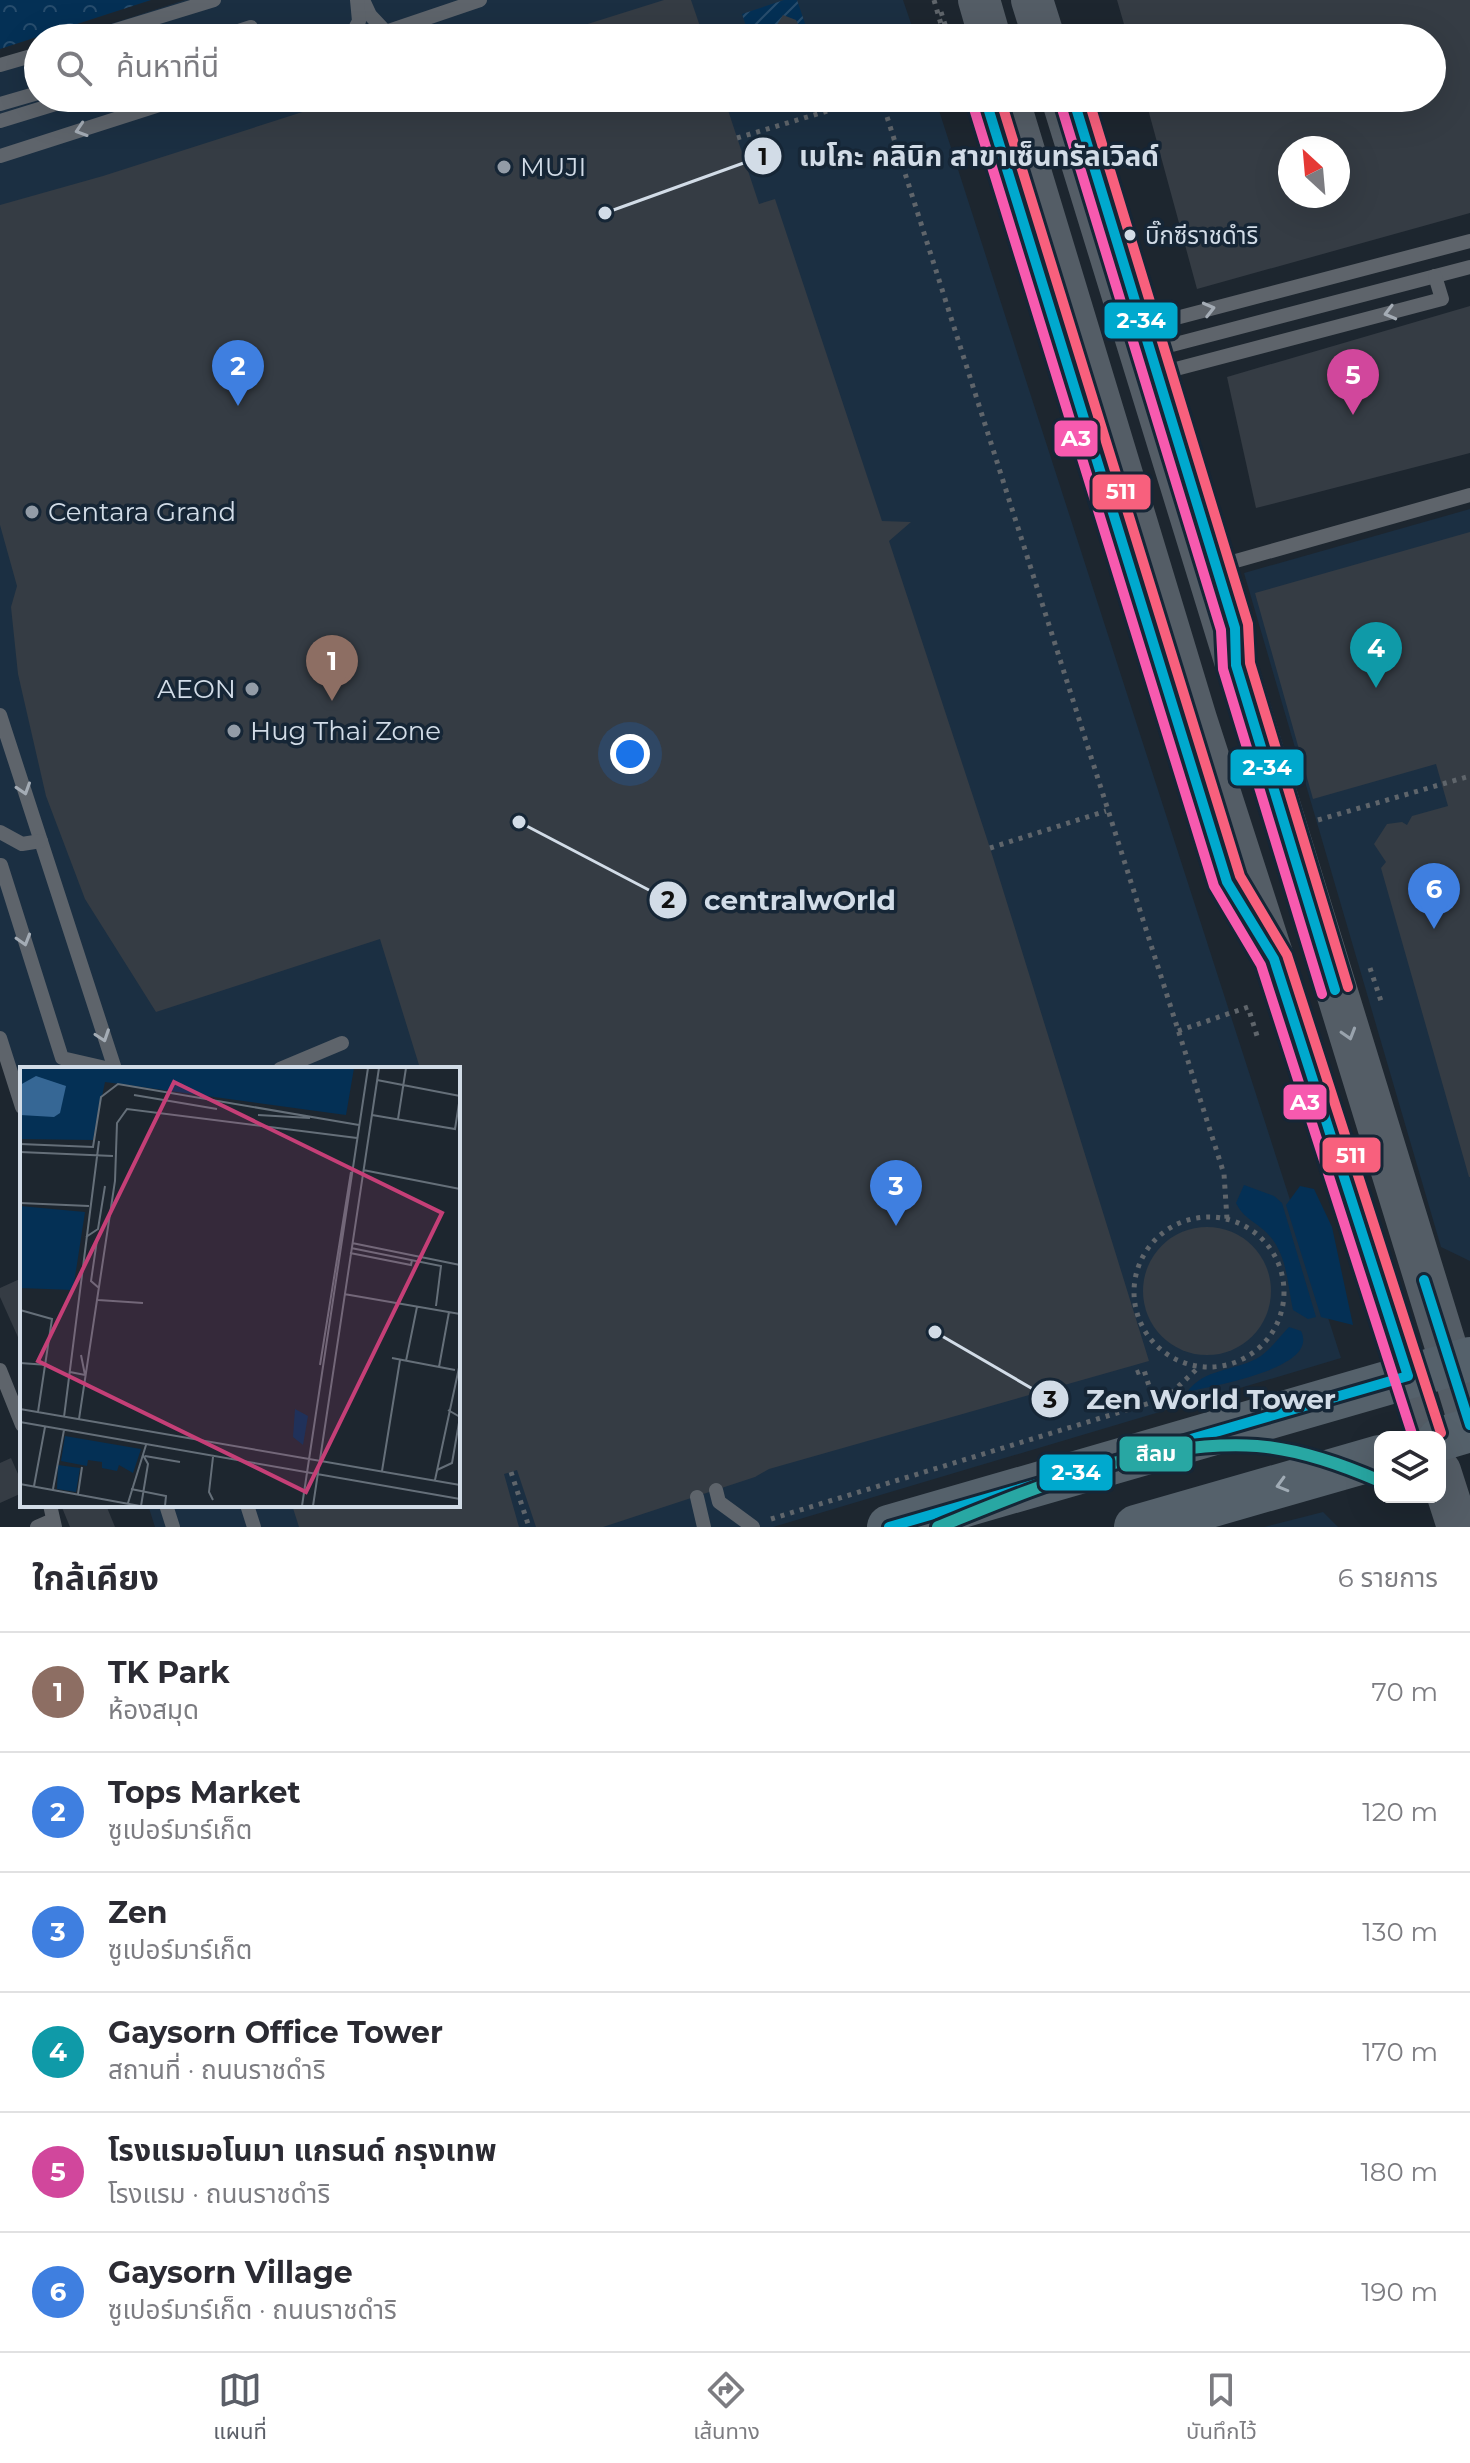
<!DOCTYPE html>
<html lang="th">
<head>
<meta charset="utf-8">
<style>
	:root { --surface:#fff; --page:#f7f7f7; --text:#2b2b33; --muted:#7c7c81; --line:#e1e1e2; --accent:#5a5e67 }
	body { margin:0; font-family:Montserrat,"Noto Sans Thai",sans-serif; background:var(--page); color:var(--text) }
	.controls { position:absolute; right:24px; bottom:24px; display:grid; overflow:hidden; border-radius:16px; box-shadow:0 8px 32px #0002 }
	.controls button { width:72px; height:72px; display:grid; place-items:center; padding:0; border:0; border-bottom:2px solid var(--line); background:var(--surface); color:var(--text); font:40px sans-serif }
	.compass { position:absolute; left:1278px; top:136px; width:72px; height:72px; border-radius:50%; background:var(--surface); box-shadow:0 8px 32px #0002; rotate:334deg }
	.you { position:absolute; left:630px; top:754px; width:28px; height:28px; margin:-20px; border:6px solid #fff; border-radius:50%; background:#1a73e8; box-shadow:0 0 0 12px #1a73e833 }
	.badge { display:grid; place-items:center; width:52px; height:52px; border-radius:50%; background:var(--accent); color:#fff; font-size:26px; font-weight:700 }
	.pin { position:absolute; translate:-50% -66px; filter:drop-shadow(0 2px 4px #0008) }
	.pin::after { content:''; position:absolute; top:42px; width:28px; height:24px; background:inherit; clip-path:polygon(0 0,100% 0,50% 100%) }
	.list { margin:0; padding:0; list-style:none }
	h2 { display:flex; justify-content:space-between; align-items:center; height:104px; margin:0; padding:0 32px; font-size:34px }
	h2 small { font-size:26px; font-weight:400; color:var(--muted) }
	.list li { display:grid; grid-template-columns:52px 1fr auto; gap:24px; align-items:center; box-sizing:border-box; height:120px; padding:0 32px; border-top:2px solid var(--line) }
	.list b { display:block; font-size:30px; white-space:nowrap }
	.list p { margin:0; font-size:26px; white-space:nowrap; color:var(--muted) }
	.list em { font-size:26px; font-style:normal; color:var(--muted) }
	.icon { flex:none; width:44px; height:44px; fill:none; stroke:currentColor; stroke-width:2; stroke-linecap:round; stroke-linejoin:round }
	.map { position:relative; flex:none; width:1470px; height:1527px; overflow:hidden }
	.search { position:absolute; background:var(--surface); box-shadow:0 8px 32px #0002; left:24px; right:24px; top:24px; height:88px; display:flex; align-items:center; gap:20px; box-sizing:border-box; padding:0 28px; border-radius:44px; color:var(--muted); font-size:30px }
	.sheet { height:824px; background:var(--surface) }
	nav { display:flex; justify-content:space-around; align-items:center; box-sizing:border-box; height:112px; border-top:2px solid var(--line); background:var(--surface); font-size:22px; color:var(--muted) }
	nav a { display:grid; justify-items:center; gap:4px }
	nav .on { color:var(--accent) }
	.map>svg:first-child { display:block }
</style>
</head>
<body>
<div class="map">
<svg width="1470" height="1527" viewBox="0 0 1470 1527">
	<defs>
		<pattern id="forest-crowns" width="20" height="18" patternUnits="userSpaceOnUse" patternTransform="scale(2)"><rect width="20" height="18" fill="#043055"/><path d="M2 6a3 3 0 1 1 6 0M12 15a3 3 0 1 1 6 0" fill="none" stroke="#284d6d"/></pattern>
		<pattern id="garden-furrows" width="10" height="10" patternUnits="userSpaceOnUse" patternTransform="scale(2)"><rect width="10" height="10" fill="#043055"/><path d="M-1 1l2-2M0 10L10 0M9 11l2-2" fill="none" stroke="#284d6d"/></pattern>
	</defs>
	<rect width="100%" height="100%" fill="#1d262f"/>
	<!-- built -->
	<g fill="#1b2f42">
		<polygon points="185,0 903,0 916,38 67,38"/>
		<polygon points="38,47 38,98 935,98 1341,1358 773,1527 155,1527 148,1505 458,1505 458,1069 22,1069 22,1125 0,1058 0,60"/>
		<polygon points="1470,509 1470,1261 1441,1247 1244,573"/>
		<polygon points="1323,1512 1338,1527 1264,1527"/>
	</g>
	<!-- grass -->
	<g fill="#043055">
		<path d="M 1244,1185 L 1274,1196 L 1282,1203 L 1316,1317 L 1308,1319 L 1293,1310 C 1287,1283 1288,1255 1267,1233 C 1255,1221 1244,1219 1236,1203 Z"/>
		<polygon points="1300,1186 1314,1189 1332,1227 1353,1325 1321,1317 1286,1205"/>
		<path d="M 1289,1327 L 1301,1331 C 1320,1369 1213,1385 1187,1392 C 1204,1369 1232,1371 1256,1359 C 1269,1352 1279,1337 1289,1327 Z"/>
	</g>
	<!-- forest -->
	<polygon fill="url(#forest-crowns)" points="0,0 151,0 0,49"/>
	<!-- garden -->
	<polygon fill="url(#garden-furrows)" points="784,0 797,0 810,38 750,38 742,14"/>
	<!-- building -->
	<g fill="#353c44" fill-rule="evenodd">
		<polygon points="664,0 691,0 704,38 543,38"/>
		<path d="M 1117,0 L 1470,0 L 1470,213 L 1197,289 L 1145,98 L 1432,98 L 1432,38 L 1128,38 ZM 1290,148 L 1338,148 L 1338,196 L 1290,196 Z"/>
		<polygon points="783,15 796,20 801,30 797,38 778,38 774,30"/>
		<polygon points="346,98 724,98 759,204 775,199 882,521 911,522 889,541 990,848 1149,1361 769,1469 755,1477 603,1527 536,1527 517,1470 504,1474 519,1527 299,1527 292,1505 458,1505 458,1069 407,1069 419,1065 380,939 156,1012 85,899 46,796 18,674 11,607 17,586 0,525 0,205 103,176"/>
		<polygon points="1470,306 1470,453 1256,508 1227,377"/>
		<polygon points="1470,532 1470,1177 1469,1177 1381,868 1386,862 1374,844 1387,824 1402,822 1407,825 1412,816 1448,806 1436,764 1313,799 1255,593"/>
		<circle cx="1207" cy="1291" r="64"/>
		<polygon points="22,1278 22,1346 0,1297 0,1288"/>
		<polygon points="11,1458 22,1483 22,1493 0,1503 0,1463"/>
		<polygon points="61,1505 106,1505 115,1527 70,1527"/>
	</g>
	<g fill="none" stroke-linecap="round" stroke-linejoin="round">
		<!-- path -->
		<g stroke="#5f656b" stroke-width="5" stroke-dasharray="4 6" stroke-linecap="butt">
			<polyline points="934,0 945,38 949,37"/>
			<polyline points="941,12 949,37"/>
			<polyline points="881,98 1224,1174 1227,1219"/>
			<polyline points="737,138 871,98"/>
			<polyline points="1318,820 1470,776"/>
			<polyline points="990,848 1106,811"/>
			<polyline points="1370,968 1381,1001"/>
			<polyline points="1178,1031 1248,1007 1258,1039"/>
			<circle cx="1209" cy="1292" r="75"/>
			<polyline points="1136,1373 1144,1370 1154,1402"/>
			<polyline points="511,1472 529,1527"/>
			<polyline points="771,1519 1166,1398 1200,1366"/>
		</g>
		<!-- lane -->
		<g stroke="#5e646b" stroke-width="14">
			<polyline points="363,0 370,15 386,32"/>
			<polyline points="90,38 214,0"/>
			<polyline points="217,38 251,27"/>
			<polyline points="350,38 359,21 357,0"/>
			<polyline points="368,38 480,0"/>
			<polyline points="0,65 38,54"/>
			<polyline points="985,98 1047,299"/>
			<polyline points="0,104 38,93"/>
			<polyline points="0,121 75,98"/>
			<polyline points="0,156 181,98"/>
			<polyline points="1138,328 1470,241"/>
			<polyline points="1145,352 1470,267"/>
			<polyline points="1153,375 1442,299 1435,276"/>
			<polyline points="1211,568 1470,495"/>
			<polyline points="0,715 115,1069"/>
			<polyline points="0,832 22,844 41,841"/>
			<polyline points="1,865 62,1058 110,1069"/>
			<polyline points="0,1038 22,1107"/>
			<polyline points="280,1069 342,1043"/>
			<polyline points="0,1370 22,1425"/>
			<polyline points="716,1490 719,1502 753,1527"/>
			<polyline points="697,1497 704,1527"/>
			<polyline points="50,1505 55,1527"/>
			<polyline points="166,1505 173,1527"/>
			<polyline points="247,1505 254,1527"/>
			<polyline points="37,1527 53,1520"/>
		</g>
		<!-- secondary -->
		<g stroke="#545d66" stroke-width="42">
			<polyline points="979,0 990,38"/>
			<polyline points="1032,0 1044,38"/>
			<polyline points="1008,98 1196,719 1428,1437"/>
			<polyline points="1062,98 1470,1425"/>
			<polyline points="1440,1471 1458,1527"/>
		</g>
		<!-- primary -->
		<g stroke="#55616b" stroke-width="44">
			<polyline points="1440,1439 1470,1430"/>
			<polyline points="889,1527 1470,1359"/>
			<polyline points="1136,1527 1380,1457"/>
		</g>
		<!-- bus-1 casing -->
		<g stroke="#162636" stroke-width="16">
			<g id="bus-1">
				<polyline points="1073,98 1235,628 1236,665 1335,990"/>
				<polyline points="1424,1280 1470,1425"/>
				<polyline points="889,1527 1408,1376 1274,959 1227,882 985,98"/>
			</g>
		</g>
		<!-- bus-2 casing -->
		<g stroke="#162636" stroke-width="16">
			<g id="bus-2">
				<polyline points="972,102 1214,886 1261,965 1413,1437"/>
				<polyline points="1060,102 1221,630 1223,669 1322,994"/>
			</g>
		</g>
		<!-- bus-3 casing -->
		<g stroke="#162636" stroke-width="16">
			<g id="bus-3">
				<polyline points="1000,98 1240,876 1287,955 1441,1433"/>
				<polyline points="1088,98 1248,624 1250,663 1348,987"/>
			</g>
		</g>
		<!-- bus-1 -->
		<use href="#bus-1" stroke="#00a9ce" stroke-width="10"/>
		<!-- bus-2 -->
		<use href="#bus-2" stroke="#f75aaf" stroke-width="10"/>
		<!-- bus-3 -->
		<use href="#bus-3" stroke="#f8607d" stroke-width="10"/>
		<!-- metro-1 casing -->
		<g stroke="#162636" stroke-width="18">
			<path id="metro-1" d="M 938,1527 C 1037,1487 1147,1439 1257,1446 C 1299,1449 1341,1464 1380,1481"/>
		</g>
		<!-- metro-1 -->
		<use href="#metro-1" stroke="#28a7a3" stroke-width="12"/>
	</g>
	<!-- one-way arrows -->
	<defs><path id="oneway-chevron" d="M-2-3.5L2.5 0L-2 3.5" fill="none" stroke-width="1.6" stroke-linecap="round" stroke-linejoin="round" transform="scale(2)"/></defs>
	<g stroke="#a4acb5">
		<use href="#oneway-chevron" transform="translate(81 130) rotate(162)"/>
		<use href="#oneway-chevron" transform="translate(1209 309) rotate(-14)"/>
		<use href="#oneway-chevron" transform="translate(1390 313) rotate(165)"/>
		<use href="#oneway-chevron" transform="translate(24 789) rotate(72)"/>
		<use href="#oneway-chevron" transform="translate(24 940) rotate(73)"/>
		<use href="#oneway-chevron" transform="translate(103 1036) rotate(71)"/>
	</g>
	<use stroke="#99a3ad" href="#oneway-chevron" transform="translate(1349 1034) rotate(73)"/>
	<use stroke="#a0abb5" href="#oneway-chevron" transform="translate(1282 1485) rotate(164)"/>
	<!-- markers -->
	<g fill="#939ca7" stroke="#162636" stroke-width="3">
		<circle cx="504" cy="167" r="8"/>
		<circle cx="32" cy="512" r="8"/>
		<circle cx="252" cy="689" r="8"/>
		<circle cx="234" cy="731" r="8"/>
	</g>
	<circle fill="#d2dce7" stroke="#162636" stroke-width="3" cx="1130" cy="235" r="7"/>
	<g text-anchor="middle" dominant-baseline="central" stroke-width="7" stroke-linejoin="round" paint-order="stroke">
		<!-- bus labels -->
		<g font-size="24" fill="#d2dce7" stroke="#162636" text-anchor="start">
			<text x="1145" y="235">บิ๊กซีราชดำริ</text>
		</g>
		<!-- poi labels -->
		<g font-size="26" fill="#d2dce7" stroke="#162636" text-anchor="start">
			<text x="520" y="167">MUJI</text>
			<text x="48" y="512">Centara Grand</text>
			<text x="236" y="689" text-anchor="end">AEON</text>
			<text x="250" y="731">Hug Thai Zone</text>
		</g>
	</g>
	<!-- overview -->
	<g transform="translate(20 1067)">
		<rect width="440" height="440" fill="#1d262f"/>
		<path d="M 275,342 L 288,349 L 283,378 L 273,370 Z" fill="#043055"/>
		<path d="M 0,1 L 334,1 L 326,48 L 85,15 L 73,73 L 0,72 Z" fill="#043055"/>
		<path d="M 0,139 L 65,145 L 53,223 L 0,221 ZM 45,369 L 121,382 L 113,406 L 99,398 L 97,404 L 82,401 L 82,395 L 68,393 L 67,399 L 41,394 ZM 38,398 L 60,401 L 56,425 L 37,422 Z" fill="#043055"/>
		<path d="M 16,9 L 46,19 L 40,46 L 34,50 L 0,48 L 0,18 Z" fill="#366795"/>
		<path fill="none" stroke="#656f79" stroke-width="2" d="M 357,13 L 440,29M 114,28 L 197,42M 238,48 L 290,51M 352,48 L 435,62 L 440,30M 378,52 L 386,1M 0,77 L 73,80 L 81,30 L 98,17 L 339,58M 0,85 L 93,89M 343,103 L 440,122M 0,136 L 69,139M 66,170 L 78,162 L 85,119M 77,173 L 71,214 L 79,221M 332,176 L 440,198M 331,181 L 421,199 L 416,239M 330,186 L 391,198 L 392,193M 324,227 L 440,247M 78,233 L 123,236M 0,243 L 32,252 L 18,345M 372,291 L 435,303M 386,294 L 397,240M 0,296 L 28,298M 300,298 L 331,105M 419,300 L 429,245M 50,305 L 65,308 L 61,288M 0,342 L 440,418M 44,350 L 79,74M 59,352 L 95,114 L 97,56 L 107,42 L 337,71M 0,355 L 440,432M 125,389 L 160,395M 193,390 L 189,425 L 193,433M 417,403 L 432,396 L 440,350 L 428,343M 362,404 L 380,293M 415,413 L 440,296M 0,417 L 120,439M 14,419 L 25,360M 33,422 L 44,363M 111,422 L 146,429 L 145,439M 58,427 L 62,400M 108,436 L 126,378M 121,439 L 128,397 L 123,388M 282,439 L 348,1M 293,439 L 359,1"/>
		<path fill="#c53f77" fill-opacity="0.15" stroke="#c53f77" stroke-width="4" d="M 154,15 L 422,146 L 286,425 L 18,294 Z"/>
		<rect width="440" height="440" fill="none" stroke="#d2dce7" stroke-width="4"/>
	</g>
	<!-- callouts -->
	<path fill="none" stroke="#d2dce7" stroke-width="3" d="M605 213L763 156M519 822L668 900M935 1332L1050 1399"/>
	<g fill="#d2dce7" stroke="#162636" stroke-width="3">
		<circle cx="605" cy="213" r="8"/>
		<circle cx="519" cy="822" r="8"/>
		<circle cx="935" cy="1332" r="8"/>
		<circle cx="763" cy="156" r="20"/>
		<circle cx="668" cy="900" r="20"/>
		<circle cx="1050" cy="1399" r="20"/>
	</g>
	<g font-size="24" text-anchor="middle" font-weight="bold" fill="#111">
		<text x="763" y="165">1</text>
		<text x="668" y="908">2</text>
		<text x="1050" y="1408">3</text>
	</g>
	<g font-size="28" text-anchor="middle" font-weight="bold" fill="#d2dce7" stroke="#162636" stroke-width="7" stroke-linejoin="round" paint-order="stroke">
		<text x="979" y="166">เมโกะ คลินิก สาขาเซ็นทรัลเวิลด์</text>
		<text x="800" y="910">centralwOrld</text>
		<text x="1211" y="1409">Zen World Tower</text>
	</g>
	<g stroke="#162636" stroke-width="3">
		<rect x="1103" y="301" width="76" height="39" rx="8" fill="#00a9ce"/>
		<rect x="1053" y="419" width="46" height="39" rx="8" fill="#f75aaf"/>
		<rect x="1091" y="473" width="61" height="38" rx="8" fill="#f8607d"/>
		<rect x="1229" y="748" width="76" height="39" rx="8" fill="#00a9ce"/>
		<rect x="1282" y="1083" width="46" height="38" rx="8" fill="#f75aaf"/>
		<rect x="1321" y="1136" width="61" height="38" rx="8" fill="#f8607d"/>
		<rect x="1118" y="1435" width="76" height="38" rx="8" fill="#28a7a3"/>
		<rect x="1038" y="1453" width="76" height="39" rx="8" fill="#00a9ce"/>
	</g>
	<g font-size="22" text-anchor="middle" font-weight="bold" fill="#fff">
		<text x="1141" y="328">2-34</text>
		<text x="1076" y="446">A3</text>
		<text x="1121" y="499">511</text>
		<text x="1267" y="775">2-34</text>
		<text x="1305" y="1110">A3</text>
		<text x="1351" y="1163">511</text>
		<text x="1156" y="1461">สีลม</text>
		<text x="1076" y="1480">2-34</text>
	</g>
</svg>
<div class="controls">
<button><svg class="icon" aria-label="layers" viewBox="0 0 24 24"><path d="M12 4l9 5-9 5-9-5zM3 14l9 5 9-5"/></svg></button>
</div>
<svg class="compass" viewBox="-18 -18 36 36"><path d="M0-13l5 13h-10z" fill="#e53935"/><path d="M0 13l5-13h-10z" fill="#7c7c81"/></svg>
<div class="you"></div>
<div class="pin badge" style="left:332px;top:701px;background:#8d6e63">1</div>
<div class="pin badge" style="left:238px;top:406px;background:#3f7fe0">2</div>
<div class="pin badge" style="left:896px;top:1226px;background:#3f7fe0">3</div>
<div class="pin badge" style="left:1376px;top:688px;background:#0f9aa8">4</div>
<div class="pin badge" style="left:1353px;top:415px;background:#d1479c">5</div>
<div class="pin badge" style="left:1434px;top:929px;background:#3f7fe0">6</div>
<div class="search"><svg class="icon" aria-label="search" viewBox="0 0 24 24"><circle cx="10" cy="10" r="6"/><path d="M15 15l6 6"/></svg>ค้นหาที่นี่</div>
</div>
<section class="sheet">
<h2>ใกล้เคียง<small>6 รายการ</small></h2>
<ul class="list">
<li><span class="badge" style="background:#8d6e63">1</span><div><b>TK Park</b><p>ห้องสมุด</p></div><em>70 m</em></li>
<li><span class="badge" style="background:#3f7fe0">2</span><div><b>Tops Market</b><p>ซูเปอร์มาร์เก็ต</p></div><em>120 m</em></li>
<li><span class="badge" style="background:#3f7fe0">3</span><div><b>Zen</b><p>ซูเปอร์มาร์เก็ต</p></div><em>130 m</em></li>
<li><span class="badge" style="background:#0f9aa8">4</span><div><b>Gaysorn Office Tower</b><p>สถานที่ · ถนนราชดำริ</p></div><em>170 m</em></li>
<li><span class="badge" style="background:#d1479c">5</span><div><b>โรงแรมอโนมา แกรนด์ กรุงเทพ</b><p>โรงแรม · ถนนราชดำริ</p></div><em>180 m</em></li>
<li><span class="badge" style="background:#3f7fe0">6</span><div><b>Gaysorn Village</b><p>ซูเปอร์มาร์เก็ต · ถนนราชดำริ</p></div><em>190 m</em></li>
</ul>
</section>
<nav>
<a class="on"><svg class="icon" aria-label="map" viewBox="0 0 24 24"><path d="M3 6l6-2 6 2 6-2v14l-6 2-6-2-6 2zM9 4v14M15 6v14"/></svg>แผนที่</a>
<a><svg class="icon" aria-label="directions" viewBox="0 0 24 24"><path d="M12 3l9 9-9 9-9-9zM9 14v-3h6M13 9l2 2-2 2"/></svg>เส้นทาง</a>
<a><svg class="icon" aria-label="saved" viewBox="0 0 24 24"><path d="M7 4h10v16l-5-4-5 4z"/></svg>บันทึกไว้</a>
</nav>
</body>
</html>
